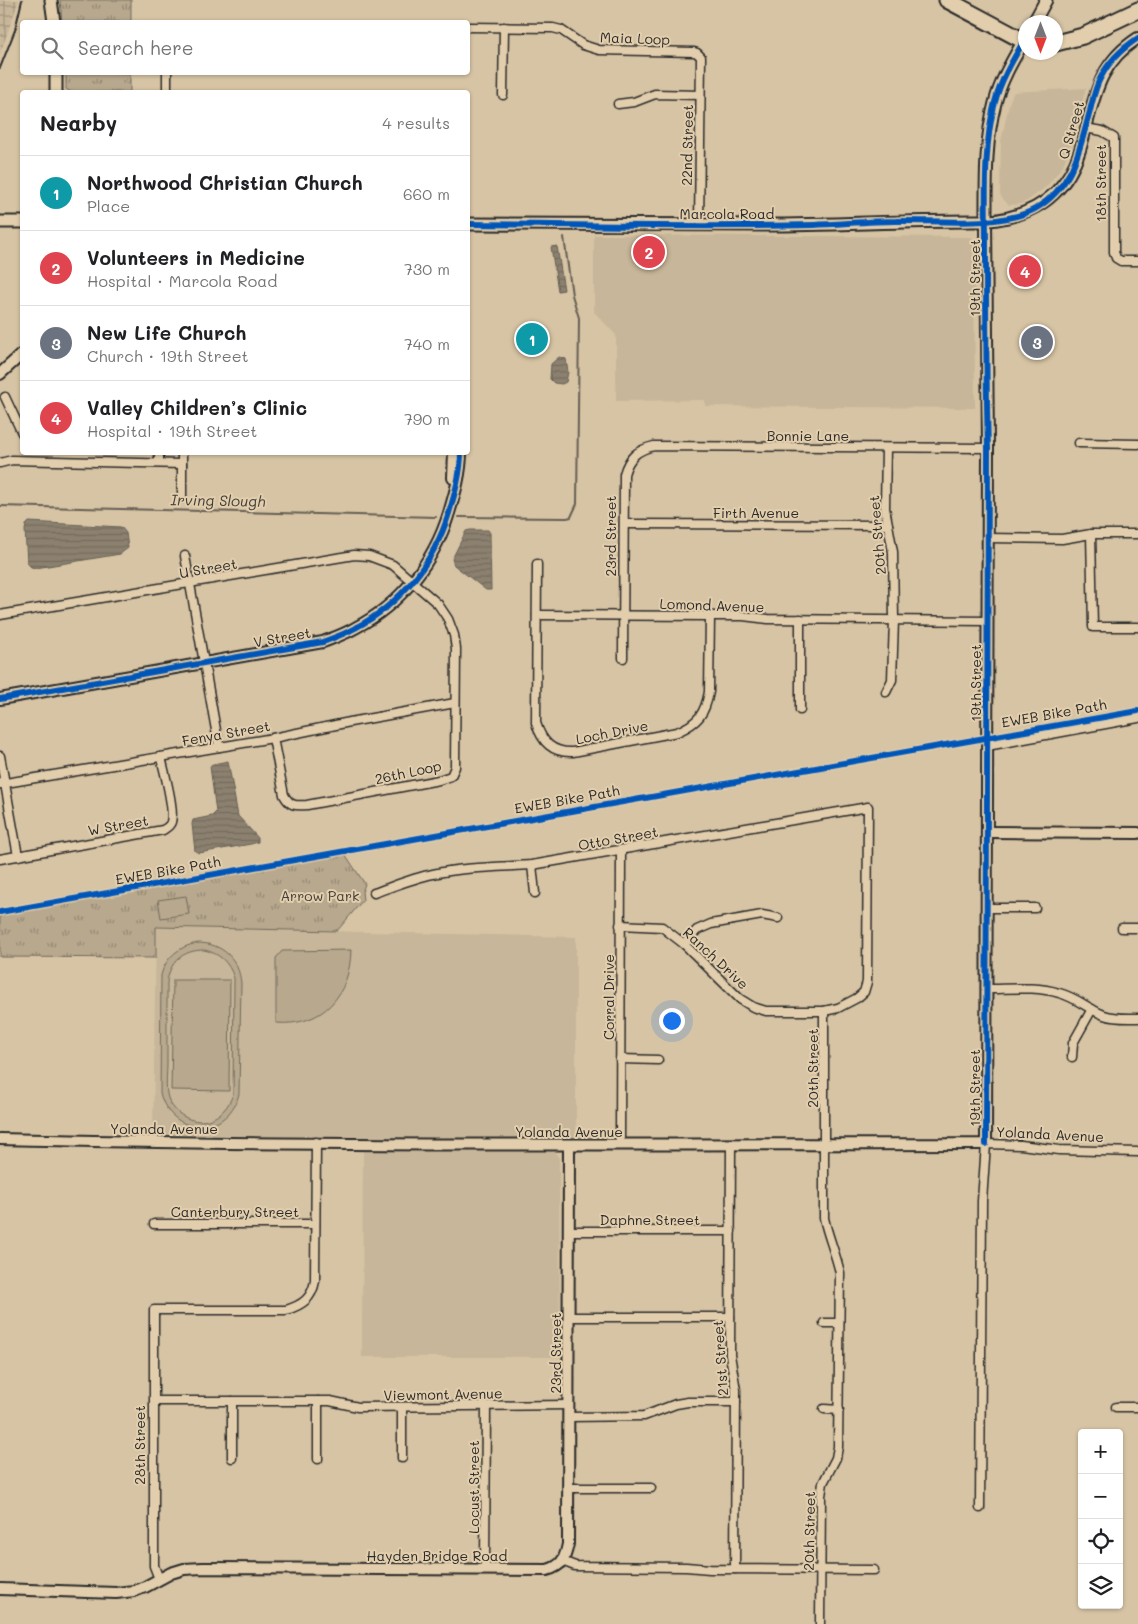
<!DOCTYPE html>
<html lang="en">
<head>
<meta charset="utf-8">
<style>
	:root { --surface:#fff; --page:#f2f2f2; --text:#202124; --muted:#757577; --line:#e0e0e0; --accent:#0f766e }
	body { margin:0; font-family:Mali,sans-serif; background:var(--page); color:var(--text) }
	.controls { position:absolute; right:15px; bottom:15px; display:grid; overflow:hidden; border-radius:5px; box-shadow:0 1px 4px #0004 }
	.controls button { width:45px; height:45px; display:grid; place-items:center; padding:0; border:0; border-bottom:1px solid var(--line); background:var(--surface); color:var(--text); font:25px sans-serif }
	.compass { position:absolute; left:1018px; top:15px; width:45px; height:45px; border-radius:50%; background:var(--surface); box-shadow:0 1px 4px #0004; rotate:180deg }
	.you { position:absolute; left:671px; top:1020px; width:18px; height:18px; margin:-12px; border:4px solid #fff; border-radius:50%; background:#1a73e8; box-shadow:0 0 0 8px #1a73e833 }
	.badge { display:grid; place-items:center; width:32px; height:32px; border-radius:50%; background:var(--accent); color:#fff; font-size:16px; font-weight:700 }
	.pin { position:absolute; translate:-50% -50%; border:2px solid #fff; box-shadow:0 1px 5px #0006 }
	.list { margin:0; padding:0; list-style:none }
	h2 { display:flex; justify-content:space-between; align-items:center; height:65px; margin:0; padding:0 20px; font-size:21px }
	h2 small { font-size:16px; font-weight:400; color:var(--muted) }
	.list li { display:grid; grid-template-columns:32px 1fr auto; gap:15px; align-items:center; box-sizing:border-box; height:75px; padding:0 20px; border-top:1px solid var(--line) }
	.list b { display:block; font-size:19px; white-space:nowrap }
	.list p { margin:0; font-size:16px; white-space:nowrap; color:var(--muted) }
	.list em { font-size:16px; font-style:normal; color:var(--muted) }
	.icon { flex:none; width:28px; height:28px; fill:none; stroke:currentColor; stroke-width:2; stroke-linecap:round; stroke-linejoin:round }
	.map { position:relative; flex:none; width:1138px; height:1624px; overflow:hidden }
	.search { position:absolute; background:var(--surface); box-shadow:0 1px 4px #0004; left:20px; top:20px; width:450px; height:55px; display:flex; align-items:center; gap:12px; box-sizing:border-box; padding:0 18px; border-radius:5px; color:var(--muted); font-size:19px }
	.panel { position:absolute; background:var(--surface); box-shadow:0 1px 4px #0004; left:20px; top:90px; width:450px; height:365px; border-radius:5px }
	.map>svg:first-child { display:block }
</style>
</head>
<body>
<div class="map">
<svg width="1138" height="1624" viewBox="0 0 1138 1624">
	<defs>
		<pattern id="industrial-grid" width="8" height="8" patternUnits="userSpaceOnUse" patternTransform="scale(1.25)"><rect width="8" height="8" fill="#c7b699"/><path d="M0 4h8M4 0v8" fill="none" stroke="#a2947d"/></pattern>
		<pattern id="grass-tufts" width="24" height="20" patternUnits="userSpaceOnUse" patternTransform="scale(1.25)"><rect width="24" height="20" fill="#b7a88e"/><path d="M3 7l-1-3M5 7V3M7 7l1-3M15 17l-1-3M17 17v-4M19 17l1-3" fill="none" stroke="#958974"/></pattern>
		<pattern id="water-rules" width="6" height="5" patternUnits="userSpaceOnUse" patternTransform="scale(1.25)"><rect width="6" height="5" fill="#8c816f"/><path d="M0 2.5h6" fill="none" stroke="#736a5b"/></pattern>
	</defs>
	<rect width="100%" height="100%" fill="#d7c4a4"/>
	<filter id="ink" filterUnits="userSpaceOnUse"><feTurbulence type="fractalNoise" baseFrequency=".02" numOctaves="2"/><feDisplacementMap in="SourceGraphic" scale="10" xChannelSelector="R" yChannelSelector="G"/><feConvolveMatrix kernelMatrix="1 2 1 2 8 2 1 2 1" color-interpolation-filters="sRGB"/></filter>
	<g filter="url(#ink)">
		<!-- built -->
		<g fill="#c7b699">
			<polygon points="1086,88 1067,156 1062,167 1047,186 1030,199 1021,204 1009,205 1002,198 1000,194 1001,141 1010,100 1014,92"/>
			<polygon points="594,235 971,237 974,241 975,408 705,406 705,400 616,401 616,335 594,312"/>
			<polygon points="156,927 576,937 576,1138 153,1136"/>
			<polygon points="363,1151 555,1152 559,1158 560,1357 362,1357"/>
		</g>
		<!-- industrial -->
		<polygon fill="url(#industrial-grid)" points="0,0 19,0 0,54"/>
		<!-- grass -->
		<g fill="url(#grass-tufts)" stroke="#716a5c">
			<polygon points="60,0 131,0 131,22 62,22"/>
			<polygon points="66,73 130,73 130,92 71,92 66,89"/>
			<polygon points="345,854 365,884 362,892 363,900 337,931 156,927 156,958 0,957 0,915"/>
		</g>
		<!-- pitch -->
		<g fill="#b7a88e" stroke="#716a5c" fill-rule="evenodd">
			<polygon points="186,896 189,914 161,918 158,900"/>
			<path d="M 198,943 C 222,943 239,959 241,983 L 239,1094 C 227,1138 171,1137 160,1093 L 161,975 C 166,957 179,946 198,943 ZM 204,950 C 219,953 229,962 234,978 L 233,1094 C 229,1106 221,1116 208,1120 C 191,1124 174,1114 168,1098 C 165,1088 167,1074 167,1063 C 167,1037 167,1010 167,983 C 169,962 183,950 204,950 Z"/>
			<path d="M 351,950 C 350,995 323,1027 276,1023 L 276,958 L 282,951 Z"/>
			<polygon points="173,980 230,980 229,1091 171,1090"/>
		</g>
		<!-- water -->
		<g fill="url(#water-rules)" stroke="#655f54">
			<polygon points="557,246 564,290 558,291 551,247"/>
			<polygon points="559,357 566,359 568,372 566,382 562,384 554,383 550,379 551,364"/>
			<polygon points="29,522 121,527 126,533 128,548 120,554 36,568 31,567 27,563 25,530 26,525"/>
			<polygon points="470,530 488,530 490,533 491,590 486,590 454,565 452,559 466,531"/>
			<polygon points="228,761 238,816 258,838 258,842 251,844 199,853 195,851 192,824 193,820 212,816 216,812 210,766 213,764"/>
		</g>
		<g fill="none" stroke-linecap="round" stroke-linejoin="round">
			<!-- stream -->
			<g stroke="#655f54" stroke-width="2">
				<polyline points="0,506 436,517"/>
				<polyline points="459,517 567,518 571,517 577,504 579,318 572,295 564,237"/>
			</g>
			<!-- minor casing -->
			<g stroke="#2b2b2b" stroke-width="11">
				<g id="minor">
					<polyline points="468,27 553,28 561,30 583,45 599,50 694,52 697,53 701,57 699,226"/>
					<polyline points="167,72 167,92"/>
					<polyline points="503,95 504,27"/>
					<polyline points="618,104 634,102 655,94 700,95"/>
					<polyline points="1085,128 1102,131 1114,138 1114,252 1116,258 1121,261 1138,261"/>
					<polyline points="5,397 22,433"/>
					<polyline points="1079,443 1138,444"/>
					<polyline points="886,448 885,508 893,552 894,620 892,680 886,692"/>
					<polyline points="159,452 159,463"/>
					<polyline points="0,463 12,460 182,464"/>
					<polyline points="182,498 182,452"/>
					<polyline points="624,524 888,525"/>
					<polyline points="1091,534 1093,627 1138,627"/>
					<polyline points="988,538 1062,539 1091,534 1138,534"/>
					<polyline points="185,556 219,747"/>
					<path d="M 537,564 L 536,723 C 542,742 552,753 573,752 L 677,732 C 698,723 705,714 709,692 L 710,616"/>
					<path d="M 0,615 L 354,555 L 369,556 L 393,565 L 438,604 L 448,619 L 454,635 L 456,649 L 455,767 L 451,776 L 439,780 L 307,805 C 295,806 290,806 284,795 L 273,738"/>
					<polyline points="537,615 710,616 743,616 768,619 988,621"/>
					<polyline points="800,619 800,710"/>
					<path d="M 623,658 L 624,474 C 629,457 637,450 654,446 L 988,448"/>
					<polyline points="987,746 1138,718"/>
					<polyline points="0,756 18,856"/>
					<polyline points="0,784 273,738 350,722 455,703"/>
					<path d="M 0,859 L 163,830 C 166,828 170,826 171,822 C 175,809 164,771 161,757"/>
					<polyline points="532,865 535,893"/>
					<path d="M 374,893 C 394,886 413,878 433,874 C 465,867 499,867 532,865 L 868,807 L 867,982 L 864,992 L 857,998 L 838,1008 L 824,1011 L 766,1011 L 753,1007 L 740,999 L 684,944 L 662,927 L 620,925"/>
					<polyline points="986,908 1035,908"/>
					<polyline points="1122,928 1138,928"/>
					<polyline points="684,944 697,930 711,924 762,915 778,918"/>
					<path d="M 986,989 C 1010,989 1036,986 1059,993 C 1076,997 1088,1009 1104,1015 C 1115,1019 1126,1018 1138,1018"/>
					<polyline points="1072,1057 1073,1043 1092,1009"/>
					<polyline points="620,1059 658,1060"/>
					<polyline points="731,1144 730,1355 736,1390 735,1569"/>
					<polyline points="620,1145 621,850"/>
					<polyline points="154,1224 315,1224"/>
					<polyline points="569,1231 731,1231"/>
					<polyline points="570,1317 730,1317"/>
					<polyline points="824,1323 839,1323"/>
					<polyline points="155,1401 330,1401 358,1407 569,1405"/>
					<polyline points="232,1401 232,1458"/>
					<polyline points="318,1401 318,1459"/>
					<polyline points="1116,1407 1138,1407"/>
					<polyline points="402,1408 402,1458"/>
					<polyline points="824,1409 839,1410"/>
					<polyline points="569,1417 644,1416 676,1404 688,1402 736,1402"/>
					<polyline points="569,1488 651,1488"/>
					<polyline points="980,1508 982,1201 986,1144 1021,1145 1059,1150 1138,1152"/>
					<polyline points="562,1561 575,1566 686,1567 710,1569 874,1570"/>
					<polyline points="485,1568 486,1405"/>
					<path d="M 159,1579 L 154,1566 L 154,1310 L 286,1310 C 303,1305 312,1298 315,1281 L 316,1142"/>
					<path d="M 820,1624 L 821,1496 L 823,1483 L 836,1458 L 838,1447 L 840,1273 C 836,1254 828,1237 824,1218 L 824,1011"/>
				</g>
			</g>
			<!-- tertiary casing -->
			<g stroke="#2b2b2b" stroke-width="14">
				<g id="tertiary">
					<polyline points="0,374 22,354"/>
					<polyline points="453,478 454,452"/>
					<path d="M 0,699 L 323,642 C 333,638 345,634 355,628 C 401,604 434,562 449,513 C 455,493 461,473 461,452"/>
					<polyline points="987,832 1138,833"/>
					<path d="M 0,1139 C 329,1147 658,1144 986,1144 L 988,448 L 986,221 C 1032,217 1066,196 1080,150 C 1094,105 1094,66 1138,38"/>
					<path d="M 0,1589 L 116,1593 L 134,1591 L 145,1587 L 171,1573 L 184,1569 L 203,1568 L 547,1570 C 562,1566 565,1559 568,1544 L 569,1145"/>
				</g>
			</g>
			<!-- secondary casing -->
			<g stroke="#2b2b2b" stroke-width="15">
				<g id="secondary">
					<polyline points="51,0 54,22"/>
					<polyline points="1034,22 1046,0"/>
					<polyline points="56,92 56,72"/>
					<polyline points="0,222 22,222"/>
					<path d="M 468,224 L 766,225 C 840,225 913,220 986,221 C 986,182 985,141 995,103 C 1001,79 1014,58 1026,37"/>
				</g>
			</g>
			<!-- motorway casing -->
			<g stroke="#2b2b2b" stroke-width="19">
				<g id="motorway">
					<polyline points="947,0 1026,42"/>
					<polyline points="1056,43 1083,36 1138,10"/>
				</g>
			</g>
			<!-- minor -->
			<use href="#minor" stroke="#e2ceac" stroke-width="8"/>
			<!-- tertiary -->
			<use href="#tertiary" stroke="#e2ceac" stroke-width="10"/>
			<!-- secondary -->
			<use href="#secondary" stroke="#e2ceac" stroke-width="11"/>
			<!-- motorway -->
			<use href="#motorway" stroke="#e2ceac" stroke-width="15"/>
			<!-- rail -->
			<polyline stroke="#2b2b2b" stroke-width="2" points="0,68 15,30 22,0"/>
			<!-- cycleway casing -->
			<g stroke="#e2ceac" stroke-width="9">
				<g id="cycleway">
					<path d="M 468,224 C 583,225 699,228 814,225 C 842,224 869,221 896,221 C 935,220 1001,228 1035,209 C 1074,186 1079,151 1090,111 C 1093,99 1095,87 1101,77 C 1109,61 1123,48 1138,38"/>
					<path d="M 0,699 L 323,642 C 333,638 345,634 355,628 C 401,604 434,562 449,513 C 455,493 461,473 461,452"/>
					<polyline points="0,912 1138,711"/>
					<path d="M 986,1144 L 988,448 C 986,381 986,314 986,246 C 986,200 983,147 995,102 C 1001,79 1014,58 1026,37"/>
				</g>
			</g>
			<!-- cycleway -->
			<use href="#cycleway" stroke="#0057b8" stroke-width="6"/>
		</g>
	</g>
	<g text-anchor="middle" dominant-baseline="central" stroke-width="4" stroke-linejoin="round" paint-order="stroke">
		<!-- street labels -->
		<g font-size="14" fill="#2b2b2b" stroke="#e2ceac">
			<text transform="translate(635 38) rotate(2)">Maia Loop</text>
			<text transform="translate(1071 130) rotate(-74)">Q Street</text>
			<text transform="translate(687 145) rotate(-89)">22nd Street</text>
			<text transform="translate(1100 183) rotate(-90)">18th Street</text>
			<text x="727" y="213">Marcola Road</text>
			<text transform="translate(974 278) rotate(-90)">19th Street</text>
			<text x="808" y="435">Bonnie Lane</text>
			<text x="756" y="512">Firth Avenue</text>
			<text transform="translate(877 535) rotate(-95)">20th Street</text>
			<text transform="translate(610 536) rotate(-90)">23rd Street</text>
			<text transform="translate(208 568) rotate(-10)">U Street</text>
			<text transform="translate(712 605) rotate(2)">Lomond Avenue</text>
			<text transform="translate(282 637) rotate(-10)">V Street</text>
			<text transform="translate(975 683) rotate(-90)">19th Street</text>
			<text transform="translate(1054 713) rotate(-10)">EWEB Bike Path</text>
			<text transform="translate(612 732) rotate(-11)">Loch Drive</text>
			<text transform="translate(226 733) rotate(-10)">Fenya Street</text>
			<text transform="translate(408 772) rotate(-12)">26th Loop</text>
			<text transform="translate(567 799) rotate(-10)">EWEB Bike Path</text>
			<text transform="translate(118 825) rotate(-10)">W Street</text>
			<text transform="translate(618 838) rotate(-10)">Otto Street</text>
			<text transform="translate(168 870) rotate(-10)">EWEB Bike Path</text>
			<text transform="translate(716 958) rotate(43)">Ranch Drive</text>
			<text transform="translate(608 997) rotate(-90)">Corral Drive</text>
			<text transform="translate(812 1068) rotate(-90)">20th Street</text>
			<text transform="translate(974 1088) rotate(-90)">19th Street</text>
			<text x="164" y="1128">Yolanda Avenue</text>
			<text x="569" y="1131">Yolanda Avenue</text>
			<text transform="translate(1050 1134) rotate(3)">Yolanda Avenue</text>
			<text x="235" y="1211">Canterbury Street</text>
			<text x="650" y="1219">Daphne Street</text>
			<text transform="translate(555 1353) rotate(-90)">23rd Street</text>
			<text transform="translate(720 1358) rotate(-94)">21st Street</text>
			<text transform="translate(443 1394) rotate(-1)">Viewmont Avenue</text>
			<text transform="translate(139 1445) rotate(-90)">28th Street</text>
			<text transform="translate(473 1487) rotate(-90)">Locust Street</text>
			<text transform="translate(809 1531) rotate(-89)">20th Street</text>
			<text x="437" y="1555">Hayden Bridge Road</text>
		</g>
		<!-- park labels -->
		<g font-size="14" fill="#403e3a" stroke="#e2ceac">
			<text x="320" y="895">Arrow Park</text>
		</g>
		<!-- water labels -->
		<g font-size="15" font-style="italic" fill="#43403c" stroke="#e2ceac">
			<text transform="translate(218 500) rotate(1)">Irving Slough</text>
		</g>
	</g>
</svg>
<div class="controls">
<button>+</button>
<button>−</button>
<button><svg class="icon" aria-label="locate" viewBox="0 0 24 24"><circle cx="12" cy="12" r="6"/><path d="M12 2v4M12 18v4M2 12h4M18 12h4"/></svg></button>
<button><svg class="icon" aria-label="layers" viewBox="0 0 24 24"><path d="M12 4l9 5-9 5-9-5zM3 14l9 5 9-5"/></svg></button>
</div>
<svg class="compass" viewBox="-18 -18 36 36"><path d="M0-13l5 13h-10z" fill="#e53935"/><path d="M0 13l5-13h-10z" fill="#757577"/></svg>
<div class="you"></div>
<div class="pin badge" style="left:532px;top:339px;background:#0f9aa8">1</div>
<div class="pin badge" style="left:649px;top:252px;background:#e0444e">2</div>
<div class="pin badge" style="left:1037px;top:342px;background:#6b7280">3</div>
<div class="pin badge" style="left:1025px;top:271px;background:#e0444e">4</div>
<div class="search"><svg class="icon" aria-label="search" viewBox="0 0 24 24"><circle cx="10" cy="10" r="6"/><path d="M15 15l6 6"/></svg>Search here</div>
<section class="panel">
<h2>Nearby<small>4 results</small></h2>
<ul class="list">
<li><span class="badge" style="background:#0f9aa8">1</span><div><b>Northwood Christian Church</b><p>Place</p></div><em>660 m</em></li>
<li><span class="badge" style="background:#e0444e">2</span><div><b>Volunteers in Medicine</b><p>Hospital · Marcola Road</p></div><em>730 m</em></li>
<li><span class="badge" style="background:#6b7280">3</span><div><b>New Life Church</b><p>Church · 19th Street</p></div><em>740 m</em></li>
<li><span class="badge" style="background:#e0444e">4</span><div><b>Valley Children’s Clinic</b><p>Hospital · 19th Street</p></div><em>790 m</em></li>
</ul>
</section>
</div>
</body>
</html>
